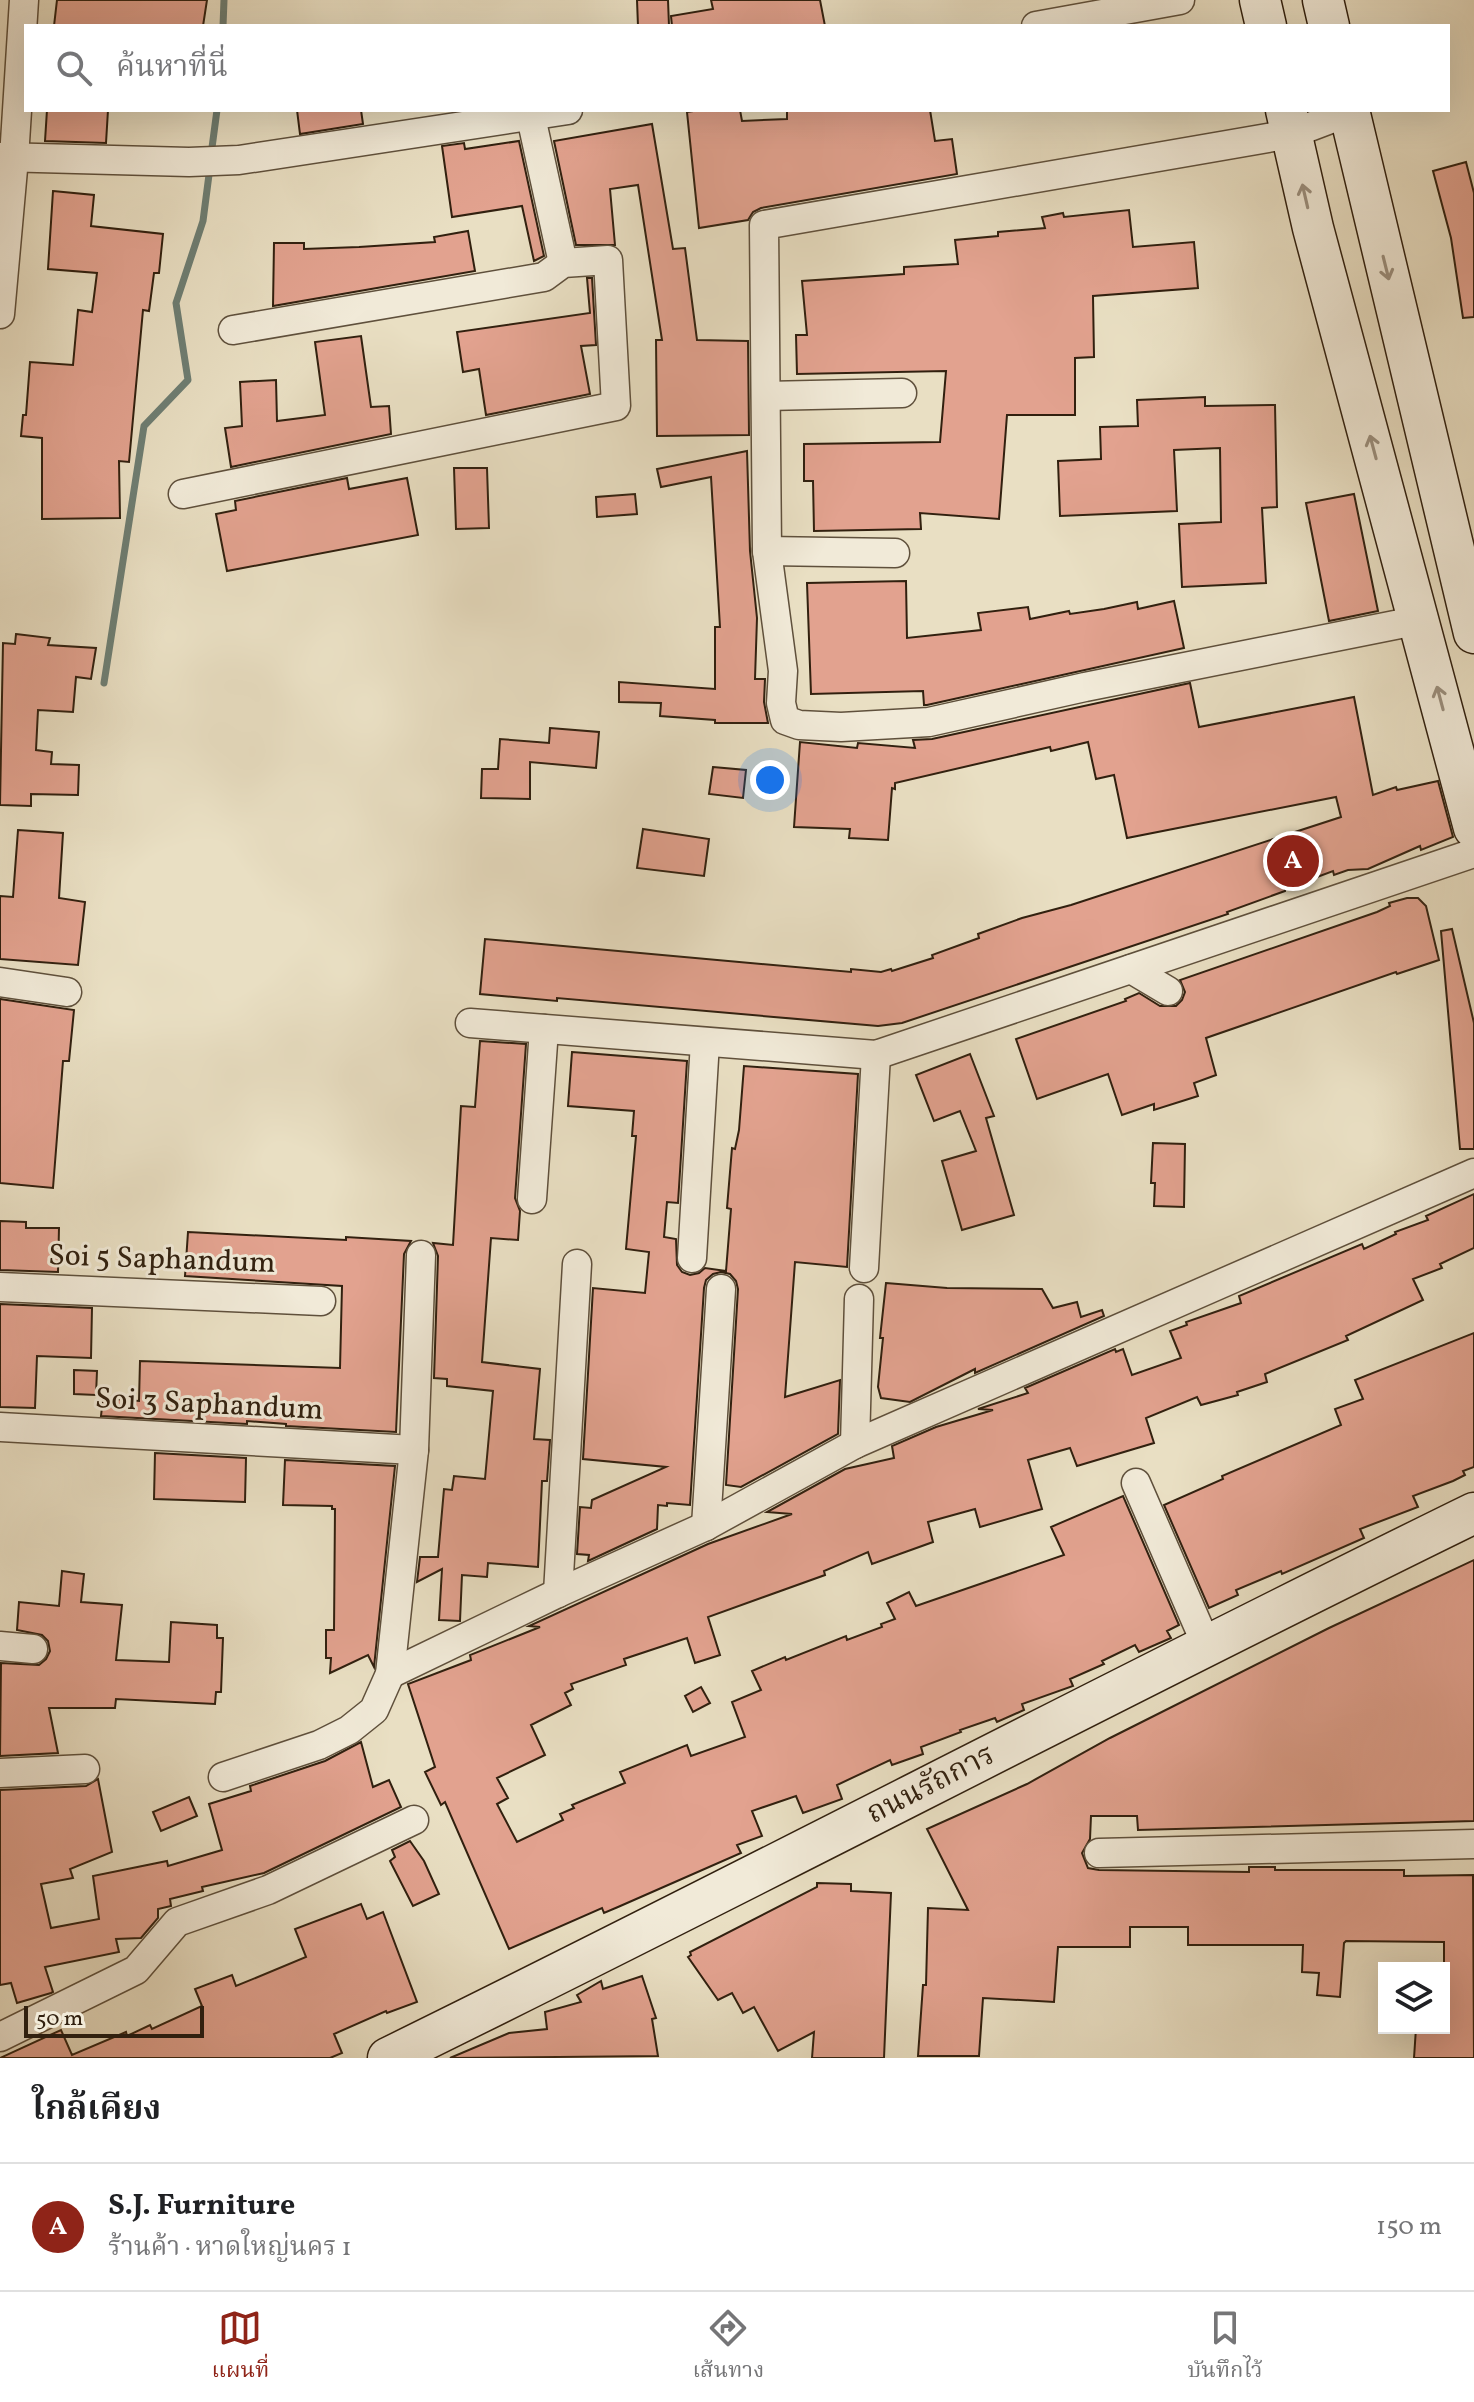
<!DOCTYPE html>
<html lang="th">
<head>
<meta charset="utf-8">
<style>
	:root { --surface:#fff; --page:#f2f2f2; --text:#202124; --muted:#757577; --line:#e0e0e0; --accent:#8f2418 }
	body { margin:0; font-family:Vollkorn,"Noto Serif Thai",serif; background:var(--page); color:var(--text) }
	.controls { position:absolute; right:24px; bottom:24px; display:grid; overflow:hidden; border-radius:0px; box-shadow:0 8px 32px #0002 }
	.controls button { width:72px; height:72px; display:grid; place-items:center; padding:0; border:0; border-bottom:2px solid var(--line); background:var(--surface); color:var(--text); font:40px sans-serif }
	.scale { position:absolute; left:24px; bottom:20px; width:180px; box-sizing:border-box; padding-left:8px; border:4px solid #31200f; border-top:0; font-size:22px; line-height:28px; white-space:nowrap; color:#31200f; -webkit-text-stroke:6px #f1ead8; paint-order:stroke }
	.you { position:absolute; left:770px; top:780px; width:28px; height:28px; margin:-20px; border:6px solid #fff; border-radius:50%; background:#1a73e8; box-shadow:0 0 0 12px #1a73e833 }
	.badge { display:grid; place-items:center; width:52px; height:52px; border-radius:50%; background:var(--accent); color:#fff; font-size:26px; font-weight:700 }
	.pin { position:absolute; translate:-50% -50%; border:4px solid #fff; box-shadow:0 2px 8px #0006 }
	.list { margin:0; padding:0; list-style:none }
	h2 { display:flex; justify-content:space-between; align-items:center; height:104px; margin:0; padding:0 32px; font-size:34px }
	h2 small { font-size:26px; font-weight:400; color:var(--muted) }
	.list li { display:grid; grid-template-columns:52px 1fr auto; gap:24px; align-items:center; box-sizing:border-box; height:128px; padding:0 32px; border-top:2px solid var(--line) }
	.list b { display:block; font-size:30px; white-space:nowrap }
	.list p { margin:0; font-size:26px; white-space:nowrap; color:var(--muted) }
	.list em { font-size:26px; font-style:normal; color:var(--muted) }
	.icon { flex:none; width:44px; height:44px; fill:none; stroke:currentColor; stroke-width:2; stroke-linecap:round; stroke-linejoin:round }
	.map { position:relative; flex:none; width:1474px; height:2058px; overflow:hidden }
	.search { position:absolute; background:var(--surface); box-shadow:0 8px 32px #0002; left:24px; right:24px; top:24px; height:88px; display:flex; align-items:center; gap:20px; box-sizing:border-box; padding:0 28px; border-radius:0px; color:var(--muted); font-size:30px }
	.sheet { height:232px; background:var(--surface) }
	nav { display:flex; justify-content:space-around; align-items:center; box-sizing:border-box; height:112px; border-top:2px solid var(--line); background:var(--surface); font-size:22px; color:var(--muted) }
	nav a { display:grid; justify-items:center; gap:4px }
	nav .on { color:var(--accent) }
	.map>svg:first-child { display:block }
</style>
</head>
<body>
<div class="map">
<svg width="1474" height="2058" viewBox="0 0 1474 2058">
	<rect width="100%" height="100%" fill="#e9dfc3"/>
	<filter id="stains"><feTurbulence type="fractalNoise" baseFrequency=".0025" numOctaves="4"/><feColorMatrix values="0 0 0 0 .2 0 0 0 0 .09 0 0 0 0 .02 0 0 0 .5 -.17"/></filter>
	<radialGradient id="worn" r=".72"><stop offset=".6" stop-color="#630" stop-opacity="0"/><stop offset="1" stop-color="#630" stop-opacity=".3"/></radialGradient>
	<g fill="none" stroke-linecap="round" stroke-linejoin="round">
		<!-- stream -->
		<g stroke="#6e7e73" stroke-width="7">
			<polyline points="223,26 224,0"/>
			<polyline points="211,155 217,110"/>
			<polyline points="104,683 144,426 188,380 176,303 203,221 210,167"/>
		</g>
	</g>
	<!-- building -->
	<g fill="#e2a28f" stroke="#31200f" stroke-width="2">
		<polygon points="57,0 207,0 203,26 54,26"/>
		<polygon points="637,0 668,0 669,26 638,26"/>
		<polygon points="711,0 820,0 825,26 672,26 671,16 713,9"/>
		<polygon points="47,110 108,110 106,143 45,141"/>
		<polygon points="297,110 361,110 363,124 300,134"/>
		<polygon points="700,110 740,110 742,121 787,119 787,110 930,110 935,141 952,139 957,174 761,208 753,212 748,220 699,228 687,112"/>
		<polygon points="652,124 673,249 685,248 697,340 748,341 749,435 657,436 656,340 662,340 638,185 610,189 615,245 576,245 554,141"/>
		<polygon points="519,141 544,256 534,261 522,206 452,217 442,146 464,143 465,149"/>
		<polygon points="1466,162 1474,193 1474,317 1463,318 1451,238 1433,171"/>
		<polygon points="53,191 94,195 91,226 163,234 159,273 154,273 149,311 143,310 129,462 119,461 120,518 42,519 42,438 21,436 23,415 26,415 30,362 73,365 78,310 92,312 97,273 48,269"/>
		<polygon points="1129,210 1133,247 1194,242 1198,288 1093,296 1094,357 1075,358 1075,415 1007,415 999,519 920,513 921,529 814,531 813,481 804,481 804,444 940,442 946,371 797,374 796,335 807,335 802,281 904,274 904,267 958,264 955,240 998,236 998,232 1045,228 1042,217 1063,213 1064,217"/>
		<polygon points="468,231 475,271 273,306 274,243 304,243 304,249 359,247 435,242 434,237"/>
		<polygon points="587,278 592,278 596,345 581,346 590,394 486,415 479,369 463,372 457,332 590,313"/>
		<polygon points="361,336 371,407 389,406 391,434 231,467 225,428 242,426 240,382 276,380 277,421 325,415 315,342"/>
		<polygon points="1205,397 1205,406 1275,405 1277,507 1262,508 1266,583 1182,587 1179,524 1221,522 1220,448 1174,450 1177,511 1060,516 1058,461 1101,459 1100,427 1138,426 1137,400"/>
		<polygon points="747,451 750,551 757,618 755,679 765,679 764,702 768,723 715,723 715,720 660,716 661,703 619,702 619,682 715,689 715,627 720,627 711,477 661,487 657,469"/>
		<polygon points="454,468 487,468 489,528 456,529"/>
		<polygon points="347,478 349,489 407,478 418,535 227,571 216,514 236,510 235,501"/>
		<polygon points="635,494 637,514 597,517 596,497"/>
		<polygon points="1354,494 1378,611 1329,621 1306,503"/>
		<polygon points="906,581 907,638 981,630 978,613 1028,607 1030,619 1069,611 1070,614 1104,609 1137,602 1138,609 1174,601 1184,648 927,705 924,705 923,691 811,694 807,583"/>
		<polygon points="16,634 50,638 48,645 96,648 91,679 76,677 73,712 38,710 36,750 52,752 51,764 79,765 78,795 31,794 31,806 0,805 3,643 15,644"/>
		<polygon points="1190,683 1199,727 1354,697 1373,795 1396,787 1397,790 1438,781 1453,837 1421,850 1420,846 1368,869 1348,870 1334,875 1333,871 1285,889 1285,891 1227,912 1228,914 902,1023 878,1026 557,998 557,1001 480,994 485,939 851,972 851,969 881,972 891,969 892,971 933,958 932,955 979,938 978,934 1022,918 1071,905 1341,817 1336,797 1127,838 1114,775 1096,779 1088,742 1051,751 1050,747 895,783 895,789 892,788 888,840 849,838 850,829 794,827 800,742 857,748 858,743 915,748 913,740 932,739"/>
		<polygon points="550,728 599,732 596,768 530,762 530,799 481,798 482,769 498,769 500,739 549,743"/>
		<polygon points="713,767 746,770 743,798 709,794"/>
		<polygon points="643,829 709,839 704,876 637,868"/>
		<polygon points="18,830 63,833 59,898 85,902 78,965 0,959 0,896 13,897"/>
		<polygon points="1407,898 1418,898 1426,906 1439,960 1397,974 1396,972 1206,1038 1216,1075 1194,1083 1198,1096 1154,1110 1154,1104 1122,1115 1108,1074 1037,1099 1016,1039 1126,1001 1125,999 1139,993 1160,1006 1176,1006 1182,1000 1185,992 1180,980 1377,912 1390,906 1389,903"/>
		<polygon points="1452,929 1474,1023 1474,1149 1460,1149 1441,931"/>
		<polygon points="0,999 74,1010 69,1061 63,1061 53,1188 0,1183"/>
		<polygon points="480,1041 526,1044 515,1198 520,1211 518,1240 491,1238 482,1362 540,1369 534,1439 550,1440 547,1481 542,1481 538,1567 488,1563 487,1577 462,1575 460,1621 439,1620 442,1569 417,1582 420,1557 438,1557 444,1489 452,1490 454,1476 485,1479 493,1391 447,1386 447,1379 434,1378 438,1256 433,1243 453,1245 461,1106 475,1107"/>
		<polygon points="572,1052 687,1061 678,1203 667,1202 664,1237 676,1239 677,1265 682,1272 690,1275 699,1273 705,1268 726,1271 731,1209 727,1208 732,1148 735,1149 739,1130 744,1066 858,1074 847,1267 795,1262 785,1397 840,1380 838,1434 741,1487 726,1485 738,1289 736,1281 730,1274 721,1272 713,1274 706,1280 704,1288 690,1505 667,1503 667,1506 658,1505 657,1529 588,1561 589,1555 577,1554 580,1507 591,1508 592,1500 666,1467 583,1459 593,1288 645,1293 649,1252 626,1249 636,1136 632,1136 634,1111 568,1106"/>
		<polygon points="970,1054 994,1116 986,1118 1014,1215 962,1230 942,1161 976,1151 960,1111 934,1121 916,1075"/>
		<polygon points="1153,1143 1185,1144 1184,1207 1154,1206 1155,1183 1151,1183"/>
		<polygon points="1474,1194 1474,1248 1440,1264 1442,1268 1413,1279 1423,1300 1346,1336 1348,1340 1265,1374 1267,1382 1237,1392 1238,1395 1201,1405 1197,1397 1146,1418 1154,1443 1077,1466 1070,1448 1028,1460 1042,1509 980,1527 975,1509 928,1522 933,1542 872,1564 868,1552 824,1571 825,1575 708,1617 720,1655 695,1663 687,1638 624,1659 626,1665 571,1684 573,1689 565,1693 571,1705 531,1725 545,1755 497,1778 508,1798 497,1804 517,1842 563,1820 560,1814 574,1808 572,1805 625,1783 620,1772 687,1745 691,1756 745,1737 732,1702 761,1690 752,1671 785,1657 786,1660 846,1636 847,1640 882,1627 881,1624 895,1619 887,1603 909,1592 916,1606 1064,1555 1051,1527 1123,1496 1179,1625 1167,1631 1171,1638 1139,1652 1135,1645 1102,1661 1104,1664 1070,1679 1073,1686 1022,1704 1024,1710 997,1722 995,1718 960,1730 961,1732 921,1747 923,1754 892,1765 890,1760 837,1785 842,1799 803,1813 796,1796 752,1811 762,1836 737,1845 741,1853 618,1907 604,1913 602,1908 509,1949 445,1802 441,1805 425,1772 435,1767 408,1684 471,1660 470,1655 540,1627 529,1626 708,1544 792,1514 767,1512 845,1469 894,1458 892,1446 936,1427 993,1410 978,1409 1028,1393 1025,1388 1115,1349 1116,1352 1123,1349 1132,1375 1181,1358 1170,1331 1187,1325 1186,1322 1241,1303 1239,1296 1362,1244 1364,1249 1396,1234 1395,1232 1428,1220 1426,1216"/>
		<polygon points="0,1221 26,1222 26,1228 59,1228 58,1272 0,1270"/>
		<polygon points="188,1232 346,1240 346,1237 411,1241 404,1254 396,1432 286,1426 286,1424 247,1421 247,1424 101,1416 103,1398 139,1401 140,1361 340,1368 342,1286 185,1276"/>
		<polygon points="886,1283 947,1288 1042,1289 1053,1308 1077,1302 1081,1317 1102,1310 1104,1316 975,1373 975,1369 910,1402 881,1398 878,1387 883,1338 880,1338"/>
		<polygon points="0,1304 92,1308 91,1358 37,1356 35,1408 0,1407"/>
		<polygon points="1474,1333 1474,1467 1463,1471 1465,1475 1453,1481 1413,1496 1418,1507 1360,1529 1364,1538 1282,1574 1281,1571 1236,1590 1238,1595 1209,1608 1164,1505 1223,1479 1222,1476 1341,1425 1335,1409 1363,1399 1355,1380"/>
		<polygon points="74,1370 97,1371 96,1395 74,1394"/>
		<polygon points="155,1453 246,1458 245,1502 154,1499"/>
		<polygon points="285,1460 395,1466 374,1667 368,1655 330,1673 331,1658 326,1658 326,1630 334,1630 335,1509 332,1509 332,1506 283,1505"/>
		<polygon points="1474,1560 1474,1821 1138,1830 1137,1816 1091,1816 1090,1839 1082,1853 1088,1868 1099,1870 1249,1872 1249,1867 1275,1867 1275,1870 1404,1870 1404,1876 1473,1875 1474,2058 1414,2058 1416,2028 1444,2028 1444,1942 1346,1941 1344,1943 1340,1997 1317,1995 1319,1973 1302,1972 1303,1945 1188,1945 1188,1927 1130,1927 1130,1947 1058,1947 1054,2002 983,1998 979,2056 918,2056 923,1985 926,1985 928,1908 968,1910 927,1829 1027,1784 1110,1738 1329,1628"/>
		<polygon points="62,1571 84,1574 81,1602 122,1605 116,1660 169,1662 171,1622 217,1625 217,1638 223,1638 221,1692 216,1692 215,1704 116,1699 115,1708 49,1708 58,1753 0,1756 1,1663 39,1665 46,1659 50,1651 48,1641 42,1635 17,1630 19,1602 59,1606"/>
		<polygon points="701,1687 710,1703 693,1712 685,1696"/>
		<polygon points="361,1742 373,1787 389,1780 401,1807 264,1873 202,1887 203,1891 170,1899 171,1906 158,1909 158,1918 141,1938 116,1939 119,1952 45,1967 53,1992 51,1993 17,2003 11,1983 0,1985 0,1790 86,1786 98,1779 112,1852 70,1869 73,1878 41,1884 51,1928 99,1919 93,1876 167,1861 168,1866 222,1850 209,1804 251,1791 250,1786 325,1761"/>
		<polygon points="189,1797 197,1816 161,1831 153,1812"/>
		<polygon points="410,1841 424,1861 439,1894 413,1906 390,1861 395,1857 392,1850"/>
		<polygon points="817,1883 851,1884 851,1891 891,1893 884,2058 812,2058 814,2032 778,2051 754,2007 743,2013 732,1993 718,2000 688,1957 691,1955 690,1952 817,1887"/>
		<polygon points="361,1904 367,1919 383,1912 417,2002 387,2013 386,2011 334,2034 342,2053 330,2058 0,2058 61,2030 72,2055 126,2032 127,2036 150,2025 152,2029 202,2006 195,1989 232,1975 236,1986 306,1957 295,1929"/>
		<polygon points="642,1976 656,2018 652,2019 658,2056 450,2058 509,2033 547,2029 545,2012 581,2002 577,1995 601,1981 603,1989"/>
	</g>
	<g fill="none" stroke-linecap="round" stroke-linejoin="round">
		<!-- street casing -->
		<g stroke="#5f503c" stroke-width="31">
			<g id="street">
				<polyline points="1036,26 1180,0"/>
				<polyline points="1349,112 1291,134 764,225 767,551 783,671 781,703 785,720 799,725 841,727 929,722 1085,687 1420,620"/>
				<polyline points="531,117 563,263"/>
				<polyline points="0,157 189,162 239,160 568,110"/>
				<polyline points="0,314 14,158 24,0"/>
				<polyline points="766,396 902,393"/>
				<polyline points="183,494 616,406 608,260 563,263 544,277 233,330"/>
				<polyline points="767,551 895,553"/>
				<polyline points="1131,969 1168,991"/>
				<polyline points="0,982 67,992"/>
				<polyline points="470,1023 876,1055 1474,853"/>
				<polyline points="532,1199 544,1029"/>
				<polyline points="692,1258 705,1042"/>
				<polyline points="864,1268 876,1055"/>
				<polyline points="0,1287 321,1301"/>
				<polyline points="0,1427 414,1450"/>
				<polyline points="855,1444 859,1299"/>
				<polyline points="1136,1483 1206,1644"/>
				<polyline points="706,1526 721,1289"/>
				<polyline points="558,1593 577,1264"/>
				<polyline points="0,1646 33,1649"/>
				<polyline points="390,1674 558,1593 706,1526 855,1444 1474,1173"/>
				<polyline points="0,1773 85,1769"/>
				<polyline points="223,1777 319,1745 349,1730 374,1710 390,1674 414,1450 421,1255"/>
				<polyline points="1099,1853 1474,1844"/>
				<polyline points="0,2037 136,1970 177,1922 268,1890 414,1820"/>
			</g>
		</g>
		<!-- secondary casing -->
		<g stroke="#31200f" stroke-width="43">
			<g id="secondary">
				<polyline points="1260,0 1266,26"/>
				<polyline points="1323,0 1329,26"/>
				<polyline points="1286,110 1313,228 1474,828"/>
				<polyline points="1349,110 1474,633"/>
				<path d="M 388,2058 C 751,1880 1110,1691 1474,1513"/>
			</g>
		</g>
		<!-- street -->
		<use href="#street" stroke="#f1ead8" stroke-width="28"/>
		<!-- secondary -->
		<use href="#secondary" stroke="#f1ead8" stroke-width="40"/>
	</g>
	<!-- one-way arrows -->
	<defs><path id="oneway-shaft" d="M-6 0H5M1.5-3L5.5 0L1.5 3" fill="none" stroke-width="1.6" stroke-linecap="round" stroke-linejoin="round" transform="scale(2)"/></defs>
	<g stroke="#9b8f7e">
		<use href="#oneway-shaft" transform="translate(1305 196) rotate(-103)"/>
		<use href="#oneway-shaft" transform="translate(1386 268) rotate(76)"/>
		<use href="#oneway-shaft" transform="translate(1373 447) rotate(-105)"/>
		<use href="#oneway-shaft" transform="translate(1440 698) rotate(-105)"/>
	</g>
	<g text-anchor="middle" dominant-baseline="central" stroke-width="6" stroke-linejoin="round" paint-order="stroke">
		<!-- street labels -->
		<g font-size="30" fill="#31200f" stroke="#f1ead8">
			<text transform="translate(162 1260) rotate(2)">Soi 5 Saphandum</text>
			<text transform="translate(209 1405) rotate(3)">Soi 3 Saphandum</text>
			<text transform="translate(931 1785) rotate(-27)">ถนนรัถการ</text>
		</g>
	</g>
	<rect width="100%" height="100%" filter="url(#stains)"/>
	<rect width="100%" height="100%" fill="url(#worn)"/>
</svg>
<div class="controls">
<button><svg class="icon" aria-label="layers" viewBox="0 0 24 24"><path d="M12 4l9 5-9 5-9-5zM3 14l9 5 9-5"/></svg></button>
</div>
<div class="scale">50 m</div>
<div class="you"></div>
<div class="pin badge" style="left:1293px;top:861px">A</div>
<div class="search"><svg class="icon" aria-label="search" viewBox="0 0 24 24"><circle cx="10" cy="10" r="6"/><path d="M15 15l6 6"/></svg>ค้นหาที่นี่</div>
</div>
<section class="sheet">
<h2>ใกล้เคียง<small></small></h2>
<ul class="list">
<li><span class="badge">A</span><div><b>S.J. Furniture</b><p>ร้านค้า · หาดใหญ่นคร 1</p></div><em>150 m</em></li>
</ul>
</section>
<nav>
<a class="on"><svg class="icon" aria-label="map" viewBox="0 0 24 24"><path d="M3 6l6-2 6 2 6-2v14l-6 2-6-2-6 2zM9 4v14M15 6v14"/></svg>แผนที่</a>
<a><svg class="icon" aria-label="directions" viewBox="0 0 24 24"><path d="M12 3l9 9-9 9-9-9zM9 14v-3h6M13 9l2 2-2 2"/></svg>เส้นทาง</a>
<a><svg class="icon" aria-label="saved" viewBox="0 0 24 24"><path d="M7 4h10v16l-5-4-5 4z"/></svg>บันทึกไว้</a>
</nav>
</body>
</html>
